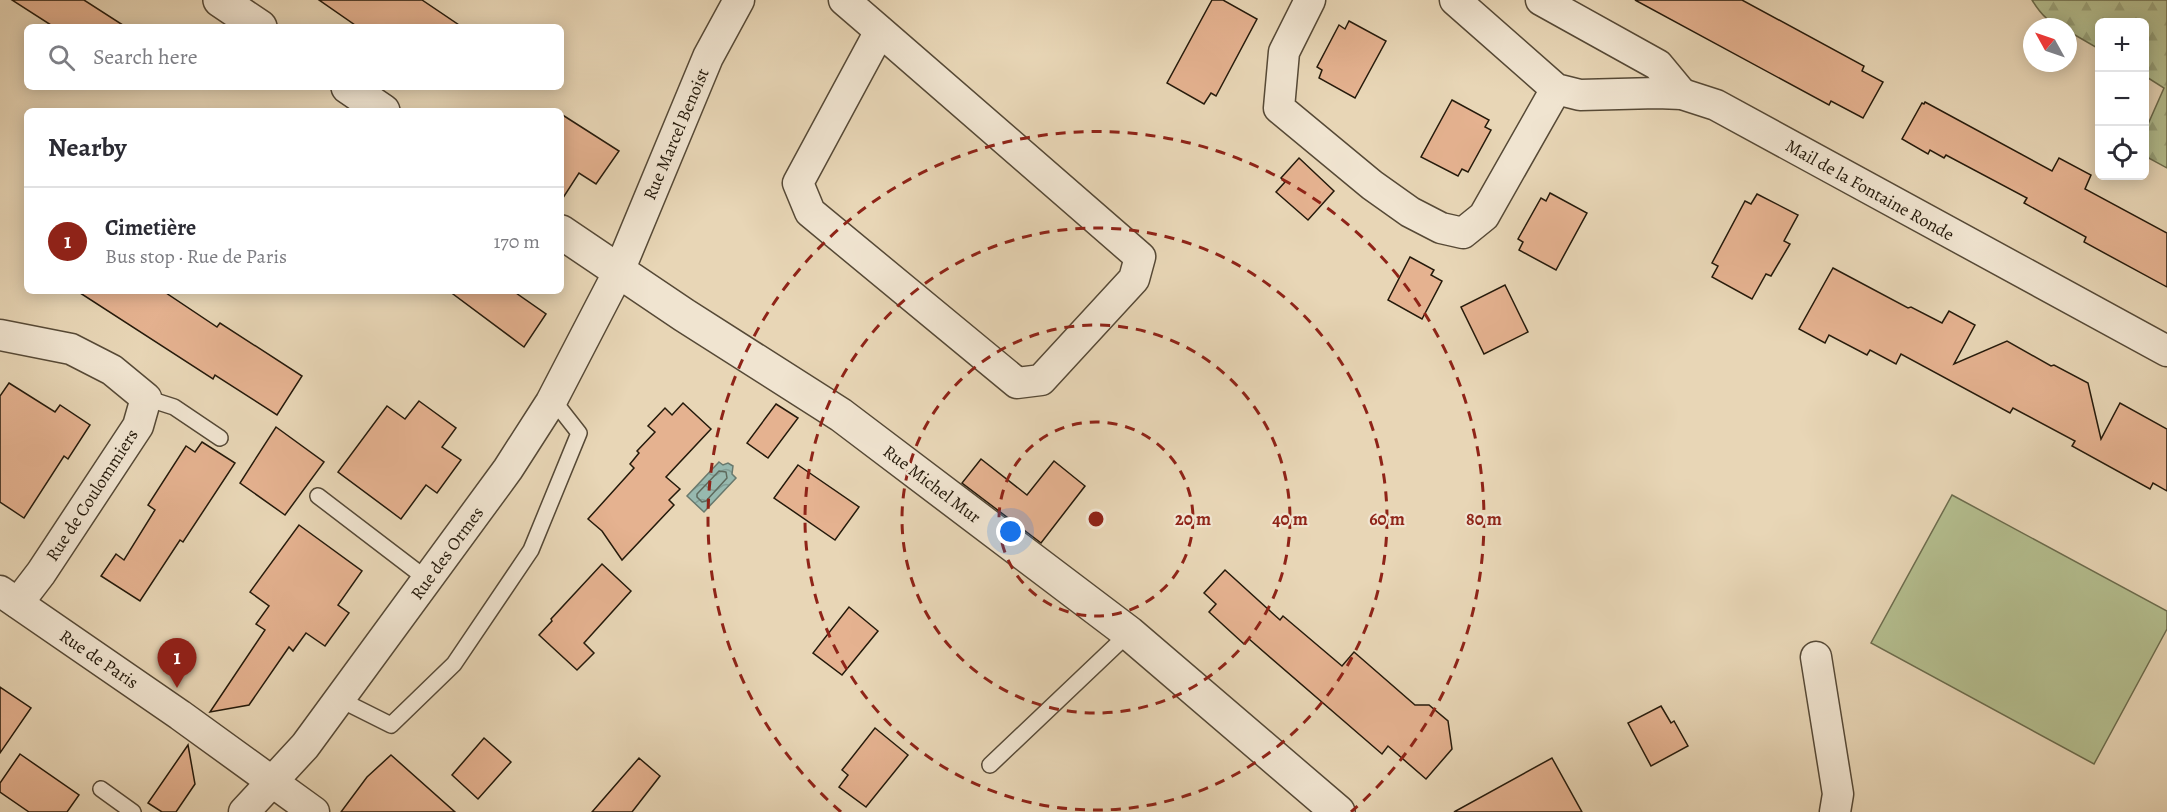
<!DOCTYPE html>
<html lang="en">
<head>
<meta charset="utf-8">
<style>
	:root { --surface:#fff; --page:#f7f7f7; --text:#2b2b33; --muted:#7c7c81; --line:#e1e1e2; --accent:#8f2418 }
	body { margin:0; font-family:Alegreya,serif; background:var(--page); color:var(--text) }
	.controls { position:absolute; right:18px; top:18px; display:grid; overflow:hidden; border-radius:9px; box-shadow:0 3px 15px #0003 }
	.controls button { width:54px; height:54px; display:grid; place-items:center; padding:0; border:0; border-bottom:2px solid var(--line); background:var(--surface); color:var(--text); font:30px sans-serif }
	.compass { position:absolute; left:2023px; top:18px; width:54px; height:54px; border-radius:50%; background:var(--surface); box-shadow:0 3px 15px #0003; rotate:310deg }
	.you { position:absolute; left:1011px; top:532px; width:21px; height:21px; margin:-15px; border:4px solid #fff; border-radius:50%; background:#1a73e8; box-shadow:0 0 0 9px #1a73e833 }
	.badge { display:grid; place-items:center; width:39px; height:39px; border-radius:50%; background:var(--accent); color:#fff; font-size:20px; font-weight:700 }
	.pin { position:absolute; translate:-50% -50px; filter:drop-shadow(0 2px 3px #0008) }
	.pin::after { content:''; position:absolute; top:32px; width:21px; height:18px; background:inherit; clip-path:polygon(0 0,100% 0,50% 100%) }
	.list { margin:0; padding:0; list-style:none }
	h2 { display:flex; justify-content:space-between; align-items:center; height:78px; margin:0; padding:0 24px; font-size:26px }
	h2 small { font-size:20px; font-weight:400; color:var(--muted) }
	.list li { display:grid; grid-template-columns:39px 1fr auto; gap:18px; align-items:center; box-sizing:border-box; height:108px; padding:0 24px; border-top:2px solid var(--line) }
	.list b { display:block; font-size:22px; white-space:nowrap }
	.list p { margin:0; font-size:20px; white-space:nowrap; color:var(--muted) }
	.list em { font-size:20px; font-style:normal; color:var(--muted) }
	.icon { flex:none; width:33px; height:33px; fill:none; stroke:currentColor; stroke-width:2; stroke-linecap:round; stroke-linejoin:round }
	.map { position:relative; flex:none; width:2167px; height:812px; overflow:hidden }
	.search { position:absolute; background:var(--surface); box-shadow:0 3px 15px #0003; left:24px; top:24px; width:540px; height:66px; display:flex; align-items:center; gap:15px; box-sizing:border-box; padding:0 21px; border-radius:9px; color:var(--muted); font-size:22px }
	.panel { position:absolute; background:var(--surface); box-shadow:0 3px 15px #0003; left:24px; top:108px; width:540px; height:186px; border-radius:9px }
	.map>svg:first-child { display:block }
</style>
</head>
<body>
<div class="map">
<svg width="2167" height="812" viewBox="0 0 2167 812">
	<defs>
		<pattern id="forest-firs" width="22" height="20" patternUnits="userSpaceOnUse" patternTransform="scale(1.5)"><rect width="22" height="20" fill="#b4be8f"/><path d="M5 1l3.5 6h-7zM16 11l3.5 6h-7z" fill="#9ba37a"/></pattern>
		<pattern id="water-waves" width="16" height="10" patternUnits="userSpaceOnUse" patternTransform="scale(1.5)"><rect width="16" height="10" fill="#97b9af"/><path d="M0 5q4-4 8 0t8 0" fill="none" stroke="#829e95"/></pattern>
	</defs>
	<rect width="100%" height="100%" fill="#e8d6b6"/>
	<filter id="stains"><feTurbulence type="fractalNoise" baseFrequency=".00333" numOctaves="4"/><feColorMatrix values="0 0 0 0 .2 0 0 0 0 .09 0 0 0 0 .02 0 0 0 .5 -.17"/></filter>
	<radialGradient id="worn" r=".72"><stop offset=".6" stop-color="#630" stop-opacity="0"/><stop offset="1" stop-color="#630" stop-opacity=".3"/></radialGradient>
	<!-- forest -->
	<path fill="url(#forest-firs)" stroke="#6c6c4d" stroke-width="1.5" d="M 2032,0 L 2167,0 L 2167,168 L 2145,156 L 2145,131 L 2164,88 L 2145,76 L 2144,22 L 2100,22 L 2099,49 L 2068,31 L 2068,27 C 2051,27 2040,13 2032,0 Z"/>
	<!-- pitch -->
	<polygon fill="#b4be8f" stroke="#6c6c4d" stroke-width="1.5" points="1952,495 2167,611 2167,629 2094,764 1871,643"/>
	<!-- water -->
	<polygon fill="url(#water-waves)" stroke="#69796d" stroke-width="1.5" points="719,462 723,465 728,463 733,466 732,474 736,478 704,512 687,496"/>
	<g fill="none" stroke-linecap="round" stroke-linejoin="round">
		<!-- shore -->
		<polygon stroke="#5e6a5d" stroke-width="1.5" points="719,471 726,472 727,478 706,501 702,502 697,497 697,494"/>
	</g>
	<!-- building -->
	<g fill="#e5b290" stroke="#251a0b" stroke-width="1.5">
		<polygon points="12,0 84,0 126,27 54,27"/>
		<polygon points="319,0 422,0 462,27 358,27"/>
		<polygon points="1212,0 1223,0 1257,19 1216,96 1211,93 1204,104 1167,83"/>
		<polygon points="1635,0 1742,0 1864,66 1862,71 1883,82 1863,118 1831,101 1829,105"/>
		<polygon points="1349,21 1386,41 1355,98 1319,78 1322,70 1317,67 1339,25 1345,29"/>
		<polygon points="1452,100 1489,120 1485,127 1491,130 1468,172 1462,169 1458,176 1421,157"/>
		<polygon points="1925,102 2052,171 2059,158 2091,175 2085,189 2167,233 2167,287 2084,242 2086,237 2024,203 2027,198 1946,155 1944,158 1930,150 1928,154 1902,139 1922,103 1924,104"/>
		<polygon points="561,114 619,151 596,184 579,173 561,201"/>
		<polygon points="1299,158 1334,191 1308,220 1276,192 1285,182 1281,178"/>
		<polygon points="1550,193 1587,213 1556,270 1519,250 1523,242 1518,239 1541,198 1546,201"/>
		<polygon points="1757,194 1798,215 1784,241 1790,244 1771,276 1766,274 1752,299 1712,277 1718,266 1712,263 1745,201 1751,204"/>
		<polygon points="1410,257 1434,270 1431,275 1442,281 1422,319 1388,300"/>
		<polygon points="1833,268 1908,308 1911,307 1942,323 1949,311 1975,325 1954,364 2007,341 2051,366 2054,365 2088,383 2101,439 2120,403 2167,429 2167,491 2153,483 2150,489 2072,446 2075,441 2013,408 2010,413 1901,354 1896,364 1870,350 1867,355 1829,335 1825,343 1799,329"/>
		<polygon points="1505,285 1528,332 1484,354 1461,307"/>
		<polygon points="77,291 163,291 217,327 220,323 302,376 277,415 215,375 213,379"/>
		<polygon points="449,291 513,291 546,314 524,347"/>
		<polygon points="9,383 55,412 60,405 90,425 68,459 64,456 24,518 0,502 0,396"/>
		<polygon points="419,401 456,428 442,447 461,460 437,493 426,485 401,519 338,472 387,406 405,419"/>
		<polygon points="683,403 711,429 666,477 680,489 669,500 674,505 622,560 602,531 588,519 634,468 630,464 639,453 637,451 655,432 648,426 665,408 672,415"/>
		<polygon points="776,404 798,418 768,458 747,443"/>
		<polygon points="276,427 324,462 285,515 240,483"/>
		<polygon points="202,442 235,463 183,542 180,540 140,601 101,576 116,554 124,560 155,510 148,505 186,446 195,452"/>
		<polygon points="981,459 1027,495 1054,461 1085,486 1041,543 962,483"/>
		<polygon points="798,465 859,507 835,540 774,498"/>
		<polygon points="299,525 362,571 338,605 349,613 325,646 306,633 293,651 289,647 249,705 210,712 265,630 256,624 269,606 250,592"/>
		<polygon points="602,564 631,591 584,643 594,653 577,670 539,635 552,621 551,619"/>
		<polygon points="1225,570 1280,620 1283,616 1342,666 1354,652 1415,705 1429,705 1448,721 1452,749 1426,779 1388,746 1382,754 1249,639 1244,644 1209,612 1216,604 1204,593"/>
		<polygon points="849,607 878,631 842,675 813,653"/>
		<polygon points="0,687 31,708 0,753"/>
		<polygon points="1661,706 1671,723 1674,721 1688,746 1651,766 1628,723"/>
		<polygon points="875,728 908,755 866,807 839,787 848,775 842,770"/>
		<polygon points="484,738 511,762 478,799 452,775"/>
		<polygon points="188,745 195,784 176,812 162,812 148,803"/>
		<polygon points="20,754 79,795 67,812 29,812 0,792 0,783"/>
		<polygon points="391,755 455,812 341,812 367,777"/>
		<polygon points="639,758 660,776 632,812 592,812"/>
		<polygon points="1552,758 1582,812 1454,812"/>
	</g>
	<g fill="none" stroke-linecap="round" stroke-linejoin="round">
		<!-- service casing -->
		<g stroke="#564936" stroke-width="18">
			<g id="service">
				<polyline points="146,398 174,407 220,438"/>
				<polyline points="318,496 428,580"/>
				<polyline points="339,698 351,705 391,725 454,664 531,550 579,433 561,410 551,402"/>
				<polyline points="990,765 1129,633"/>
				<polyline points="101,789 133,812"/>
			</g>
		</g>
		<!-- minor casing -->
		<g stroke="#564936" stroke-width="33">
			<g id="minor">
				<polyline points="844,0 880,31 1140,257 1134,279 1041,380 1017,383 810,212 798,183 880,31"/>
				<polyline points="1310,0 1284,52 1279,108 1372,185 1410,212 1441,228 1463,233 1484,216 1556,89"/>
				<polyline points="1455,0 1556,89 1580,95 1657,93 1682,94 1716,105 2167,351"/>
				<polyline points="1541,0 1658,65 1682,94"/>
				<polyline points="0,335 71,349 112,370 146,398 138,426 41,573 18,603"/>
				<polyline points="0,591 180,715 314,812"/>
				<polyline points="1816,657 1838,794 1835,812"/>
				<polyline points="244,812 305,746 508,469 551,402 619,271 708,57 739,0"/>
			</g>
		</g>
		<!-- tertiary casing -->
		<g stroke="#564936" stroke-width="36">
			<g id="tertiary">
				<polyline points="220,0 260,27"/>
				<polyline points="348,87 383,111"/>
				<polyline points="561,232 684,315 841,415 1129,633 1338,812"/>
			</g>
		</g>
		<!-- service -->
		<use href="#service" stroke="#f0e4d0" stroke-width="15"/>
		<!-- minor -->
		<use href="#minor" stroke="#f0e4d0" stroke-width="30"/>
		<!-- tertiary -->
		<use href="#tertiary" stroke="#f0e4d0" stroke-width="33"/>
	</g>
	<!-- distance rings -->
	<g fill="none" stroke="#8f2418" stroke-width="3" stroke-dasharray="10 8">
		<circle cx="1096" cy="519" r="97"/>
		<circle cx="1096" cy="519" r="194"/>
		<circle cx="1096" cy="519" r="291"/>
		<path d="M841 812A388 388 0 1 1 1351 812"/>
	</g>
	<g text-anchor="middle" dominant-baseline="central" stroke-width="4.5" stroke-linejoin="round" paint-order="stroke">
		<!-- street labels -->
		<g font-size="18" fill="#251a0b" stroke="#f0e4d0">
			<text transform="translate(676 134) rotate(-67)">Rue Marcel Benoist</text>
			<text transform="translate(1870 190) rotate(29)">Mail de la Fontaine Ronde</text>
			<text transform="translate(932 484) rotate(37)">Rue Michel Mur</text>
			<text transform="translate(92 495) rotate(-57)">Rue de Coulommiers</text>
			<text transform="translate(447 553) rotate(-54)">Rue des Ormes</text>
			<text transform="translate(99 659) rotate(34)">Rue de Paris</text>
		</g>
	</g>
	<circle cx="1096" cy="519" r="9" fill="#8f2418" stroke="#f0e4d0" stroke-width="3"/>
	<g font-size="18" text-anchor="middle" font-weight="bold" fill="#8f2418" stroke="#f0e4d0" stroke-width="4.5" stroke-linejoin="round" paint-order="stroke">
		<text x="1193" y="525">20 m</text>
		<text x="1290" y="525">40 m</text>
		<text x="1387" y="525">60 m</text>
		<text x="1484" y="525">80 m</text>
	</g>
	<rect width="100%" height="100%" filter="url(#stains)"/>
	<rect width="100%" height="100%" fill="url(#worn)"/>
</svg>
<div class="controls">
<button>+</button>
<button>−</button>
<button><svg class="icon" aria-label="locate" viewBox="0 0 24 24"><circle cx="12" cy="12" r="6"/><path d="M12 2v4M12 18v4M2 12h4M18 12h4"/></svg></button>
</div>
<svg class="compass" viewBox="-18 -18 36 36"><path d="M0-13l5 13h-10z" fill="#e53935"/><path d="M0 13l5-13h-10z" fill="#7c7c81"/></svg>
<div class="you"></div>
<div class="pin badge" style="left:177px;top:688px">1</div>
<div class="search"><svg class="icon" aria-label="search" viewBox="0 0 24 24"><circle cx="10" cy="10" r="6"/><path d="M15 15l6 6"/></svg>Search here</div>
<section class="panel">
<h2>Nearby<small></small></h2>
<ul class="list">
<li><span class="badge">1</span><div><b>Cimetière</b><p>Bus stop · Rue de Paris</p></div><em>170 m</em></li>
</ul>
</section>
</div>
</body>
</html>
